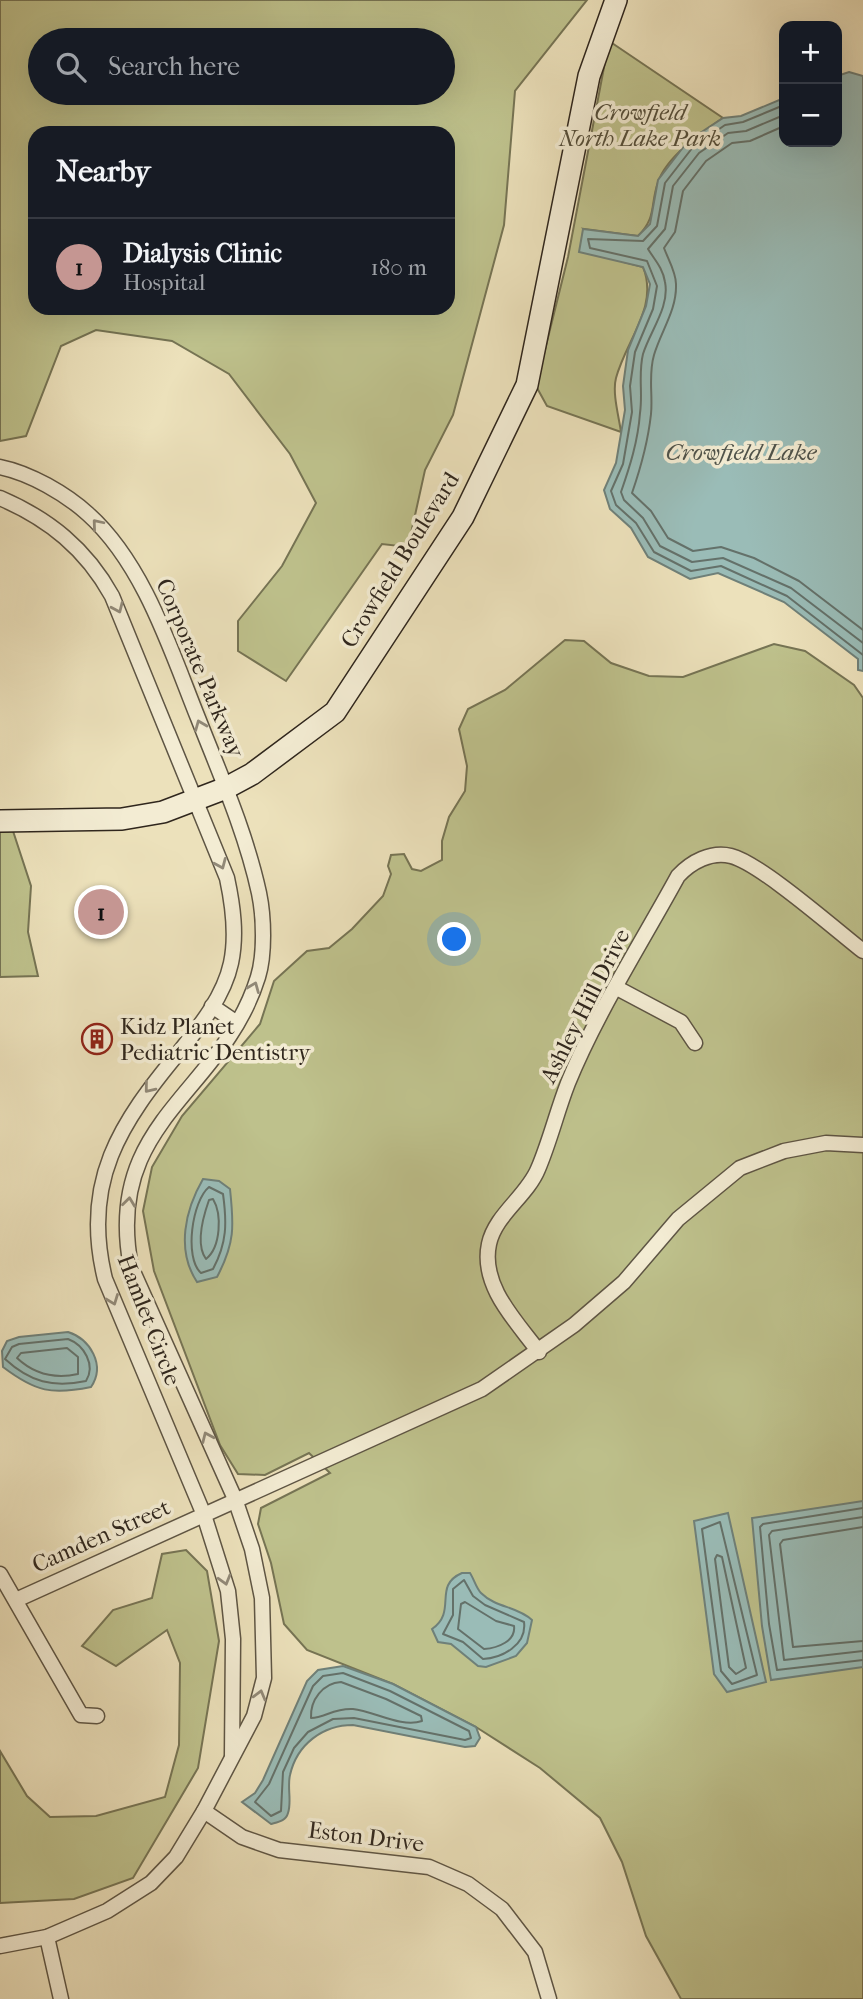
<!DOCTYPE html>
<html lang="en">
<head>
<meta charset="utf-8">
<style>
	:root { --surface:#171b24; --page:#242831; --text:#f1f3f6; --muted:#9ea1a6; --line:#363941; --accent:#c59692 }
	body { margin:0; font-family:"IM FELL French Canon",serif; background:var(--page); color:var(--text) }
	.controls { position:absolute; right:21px; top:21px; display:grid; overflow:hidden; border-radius:14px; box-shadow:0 7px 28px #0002 }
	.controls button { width:63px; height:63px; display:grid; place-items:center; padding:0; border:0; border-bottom:2px solid var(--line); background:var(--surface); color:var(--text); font:35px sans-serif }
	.you { position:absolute; left:455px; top:940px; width:24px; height:24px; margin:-18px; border:5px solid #fff; border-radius:50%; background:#1a73e8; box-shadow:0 0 0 10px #1a73e833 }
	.badge { display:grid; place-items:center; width:46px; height:46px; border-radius:50%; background:var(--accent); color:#111; font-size:23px; font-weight:700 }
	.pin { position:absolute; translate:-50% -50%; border:4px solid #fff; box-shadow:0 2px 7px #0006 }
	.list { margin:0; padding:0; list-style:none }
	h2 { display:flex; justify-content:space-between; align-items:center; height:91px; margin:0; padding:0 28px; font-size:30px }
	h2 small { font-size:23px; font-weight:400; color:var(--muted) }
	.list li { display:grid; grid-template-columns:46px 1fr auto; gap:21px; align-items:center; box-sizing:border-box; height:98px; padding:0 28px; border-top:2px solid var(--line) }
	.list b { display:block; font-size:26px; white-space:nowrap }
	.list p { margin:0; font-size:23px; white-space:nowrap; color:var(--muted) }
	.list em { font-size:23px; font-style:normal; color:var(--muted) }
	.icon { flex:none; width:38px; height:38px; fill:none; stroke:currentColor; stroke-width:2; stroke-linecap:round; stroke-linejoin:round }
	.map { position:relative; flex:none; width:863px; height:1999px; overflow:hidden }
	.search { position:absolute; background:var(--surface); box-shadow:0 7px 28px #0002; left:28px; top:28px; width:427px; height:77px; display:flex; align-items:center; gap:18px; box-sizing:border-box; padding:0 24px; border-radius:38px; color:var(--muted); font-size:26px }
	.panel { position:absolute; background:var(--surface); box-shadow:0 7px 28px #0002; left:28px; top:126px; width:427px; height:189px; border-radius:21px }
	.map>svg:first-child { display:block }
</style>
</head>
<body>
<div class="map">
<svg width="863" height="1999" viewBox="0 0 863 1999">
	<rect width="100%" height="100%" fill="#ece1bb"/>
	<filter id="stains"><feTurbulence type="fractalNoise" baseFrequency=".00286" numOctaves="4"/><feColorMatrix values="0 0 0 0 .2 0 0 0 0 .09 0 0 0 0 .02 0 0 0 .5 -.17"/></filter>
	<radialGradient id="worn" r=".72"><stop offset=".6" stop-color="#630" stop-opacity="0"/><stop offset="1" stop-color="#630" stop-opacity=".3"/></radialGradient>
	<!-- green -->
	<g fill="#bec18c" stroke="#767454" stroke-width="2" fill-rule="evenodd">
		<path d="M 0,0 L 587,0 L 515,91 L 504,225 L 453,415 L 425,470 L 408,547 L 382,544 L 286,681 L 238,651 L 238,621 L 282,566 L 316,503 L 290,454 L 229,374 L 172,341 L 96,330 L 61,346 L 26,436 L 0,441 ZM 443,40 L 443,93 L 40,93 L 40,40 ZM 448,133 L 448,308 L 35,308 L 35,133 Z"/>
		<path d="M 609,41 L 723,118 C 701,133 667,156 658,182 C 650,205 657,217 638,236 L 584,229 L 624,262 L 643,267 C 659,307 626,340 616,378 C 612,393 619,417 621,432 L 547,406 L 536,386 L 568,257 Z"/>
		<polygon points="565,640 584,641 611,663 649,676 683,677 774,644 805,651 854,685 863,698 863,1999 681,1999 646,1936 622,1862 600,1818 540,1768 476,1727 393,1684 307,1650 284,1624 271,1563 258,1524 261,1508 330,1473 309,1453 265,1475 238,1474 220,1445 154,1271 143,1211 152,1167 182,1116 260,1024 274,981 307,951 329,948 352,929 383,896 391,874 388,866 391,855 404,854 412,869 421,871 442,860 442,841 449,817 465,791 467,766 459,729 468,709 505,690"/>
		<polygon points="13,831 31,886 28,932 38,976 0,977 0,832"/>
		<polygon points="186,1550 207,1571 219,1641 198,1768 133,1878 74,1899 0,1903 0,1751 27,1796 50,1817 96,1816 165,1797 179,1745 180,1663 167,1630 116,1666 82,1646 113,1610 152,1598 162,1554"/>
	</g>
	<!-- water -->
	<g fill="#9abcb7" stroke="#6f8079" stroke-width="2">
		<polygon points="849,72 863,76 863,671 858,670 858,659 784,602 718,573 690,579 648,557 631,528 610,509 604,490 616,463 625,410 623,386 628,350 646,306 650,284 643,267 579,252 583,229 638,236 650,224 658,180 688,141 723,118 741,116 784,98 784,142 837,142 837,76"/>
		<path d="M 203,1179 L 219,1181 L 230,1189 C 234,1226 235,1243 217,1277 L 197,1282 C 176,1250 185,1210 203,1179 Z"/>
		<path d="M 68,1332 C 90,1339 106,1365 91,1387 C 52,1395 36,1392 3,1367 L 2,1351 L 7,1341 L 19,1337 Z"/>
		<polygon points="863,1501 863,1667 771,1680 762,1626 752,1518"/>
		<polygon points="728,1513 766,1682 727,1692 714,1674 694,1521"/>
		<path d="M 462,1573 L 470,1573 C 474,1579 476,1588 481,1593 C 496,1608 517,1606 532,1620 L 527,1643 L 516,1656 L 486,1667 L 478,1666 L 451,1644 L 438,1642 L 432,1629 C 458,1611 432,1586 462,1573 Z"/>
		<path d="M 343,1666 L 393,1684 L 476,1727 L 480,1738 L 475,1746 L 465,1747 L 353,1725 C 323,1725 297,1744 290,1775 C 287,1787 292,1802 288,1813 C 286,1821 278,1822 271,1824 L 242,1802 L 255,1793 L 263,1780 L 307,1681 L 318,1670 Z"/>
	</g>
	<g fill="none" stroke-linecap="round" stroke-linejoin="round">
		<!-- shore -->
		<g stroke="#64716a" stroke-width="2">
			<polyline points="784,105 743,122 725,125 693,147 665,183 657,226 643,241 588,239 590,248 647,261 657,286 653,309 635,352 630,386 632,412 623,464 611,491 616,505 636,523 654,552 691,571 721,566 787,596 863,655"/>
			<path d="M 784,115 L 746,131 L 728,133 L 699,153 L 673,186 L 665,229 L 648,249 C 654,259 663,268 665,282 C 670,307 650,331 643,354 C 638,374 643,393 640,413 C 638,441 630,466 621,492 L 624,500 L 643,518 L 660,546 L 692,562 L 723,558 L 791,588 L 863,643"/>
			<path d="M 784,126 L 750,141 L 732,143 L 706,161 L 683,191 L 675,232 L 664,248 C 668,259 676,272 676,284 C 677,310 661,331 654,355 C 648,375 653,395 651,414 C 648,442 641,467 632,493 L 651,511 L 668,538 L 693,551 L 721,547 L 754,558 L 799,581 L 863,630"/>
			<path d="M 209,1187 L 223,1194 C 227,1223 227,1243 213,1269 L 201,1273 C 184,1258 192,1201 209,1187 Z"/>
			<path d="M 213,1199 C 222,1214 221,1247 206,1259 C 195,1244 203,1217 209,1200 Z"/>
			<path d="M 68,1339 C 84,1345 96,1365 86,1381 C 53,1388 30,1382 5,1359 L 12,1347 L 19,1344 Z"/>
			<path d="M 67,1348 L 78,1357 L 78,1374 C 55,1379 34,1374 17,1358 L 21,1353 Z"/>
			<polyline points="863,1508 763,1524 760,1527 769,1624 777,1670 863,1660"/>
			<polyline points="863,1517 772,1531 769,1535 784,1660 863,1651"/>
			<polygon points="720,1522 757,1675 732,1684 721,1671 702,1529"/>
			<polyline points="863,1527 783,1540 780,1544 793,1647 863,1641"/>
			<polygon points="717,1555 722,1557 746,1668 736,1674 729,1667 715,1559"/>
			<path d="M 464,1580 L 473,1596 L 485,1605 L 524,1622 C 527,1645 502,1658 483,1659 L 463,1642 L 443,1634 L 453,1615 L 453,1589 Z"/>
			<path d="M 465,1602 L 496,1621 L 514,1626 C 516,1641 498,1648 484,1649 L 458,1629 L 461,1604 Z"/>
			<polygon points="343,1673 390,1691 469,1731 471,1738 465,1740 354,1718 333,1719 308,1732 294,1748 283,1772 281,1811 271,1816 255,1802 269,1784 313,1686 323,1676"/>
			<path d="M 341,1682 L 386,1699 L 421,1716 L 422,1721 C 401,1728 374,1711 353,1709 C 333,1708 325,1718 311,1718 C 310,1700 323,1683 341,1682 Z"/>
		</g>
		<!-- minor casing -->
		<g stroke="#5e5544" stroke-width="17">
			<g id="minor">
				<path d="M 0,467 C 30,473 66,494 88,514 C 144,564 171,651 198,718 C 220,774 246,833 259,893 C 264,917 265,954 258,977 C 222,1094 103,1120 131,1267 L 235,1499 L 252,1549 L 262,1598 L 264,1678 L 254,1716 L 204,1811 L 176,1857 L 151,1883 L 107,1911 L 47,1937 L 0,1946"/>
				<path d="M 0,498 C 49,519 86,549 112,596 L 227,878 C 233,906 237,935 231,963 C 224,996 200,1026 180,1051 C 120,1123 81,1182 105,1279 L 204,1515 L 228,1591 L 233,1639 L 232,1755"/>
				<polyline points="617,988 681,1022 695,1043"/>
				<polyline points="212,1006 237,1023"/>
				<path d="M 539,1352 C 517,1322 480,1286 489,1244 C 495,1215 527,1196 538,1169 C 550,1141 557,1111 568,1083 C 596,1014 642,942 678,876 C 691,862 711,851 731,856 C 760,863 836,930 863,951"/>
				<polyline points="0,1574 81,1715 97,1716"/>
				<polyline points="16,1600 482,1389 574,1325 624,1282 678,1219 740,1168 784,1151 826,1143 863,1145"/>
				<polyline points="204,1811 242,1837 279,1850 429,1867 468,1884 502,1909 535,1952 549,1999"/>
				<polyline points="47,1937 61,1999"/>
			</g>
		</g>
		<!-- secondary casing -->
		<g stroke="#2f261d" stroke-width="24">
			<polyline id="secondary" points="0,821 122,819 163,812 226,788 252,774 335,712 463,517 527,385 589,76 616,0"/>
		</g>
		<!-- minor -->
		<use href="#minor" stroke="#f3ecd3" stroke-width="14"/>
		<!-- secondary -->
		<use href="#secondary" stroke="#f3ecd3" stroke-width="21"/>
	</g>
	<!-- one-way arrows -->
	<defs><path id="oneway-chevron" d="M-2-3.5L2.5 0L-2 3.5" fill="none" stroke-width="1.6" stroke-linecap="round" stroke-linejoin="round" transform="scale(1.75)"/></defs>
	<g stroke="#918978">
		<use href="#oneway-chevron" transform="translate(97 524) rotate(-130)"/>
		<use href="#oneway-chevron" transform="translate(118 608) rotate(66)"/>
		<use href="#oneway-chevron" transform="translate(200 725) rotate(-112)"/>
		<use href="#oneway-chevron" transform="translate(221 864) rotate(67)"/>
		<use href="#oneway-chevron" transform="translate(254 987) rotate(-68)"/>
		<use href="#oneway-chevron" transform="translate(149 1088) rotate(129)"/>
		<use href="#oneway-chevron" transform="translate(129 1202) rotate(-83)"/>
		<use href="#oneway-chevron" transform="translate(113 1300) rotate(69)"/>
		<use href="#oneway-chevron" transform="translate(207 1437) rotate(-114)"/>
		<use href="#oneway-chevron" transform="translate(225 1580) rotate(74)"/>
		<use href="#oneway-chevron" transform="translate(260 1695) rotate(-75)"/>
	</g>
	<!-- icons -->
	<defs>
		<g id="building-ring" transform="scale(1.575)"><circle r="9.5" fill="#f3ecd3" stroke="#8f2418" stroke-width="1.5"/><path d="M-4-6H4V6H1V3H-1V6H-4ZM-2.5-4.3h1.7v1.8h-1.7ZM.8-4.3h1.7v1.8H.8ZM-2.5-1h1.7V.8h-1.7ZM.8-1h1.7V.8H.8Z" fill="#8f2418"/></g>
	</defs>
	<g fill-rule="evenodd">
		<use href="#building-ring" x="97" y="1039"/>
	</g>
	<g text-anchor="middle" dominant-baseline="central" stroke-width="7" stroke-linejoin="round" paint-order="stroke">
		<!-- park labels -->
		<g font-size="23" font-style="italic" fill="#534d39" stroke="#f3ecd3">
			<text x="640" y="112">Crowfield<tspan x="640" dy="26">North Lake Park</tspan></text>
		</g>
		<!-- street labels -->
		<g font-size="23" fill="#2f261d" stroke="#f3ecd3">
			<text transform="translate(400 560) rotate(-58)">Crowfield Boulevard</text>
			<text transform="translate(200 668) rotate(67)">Corporate Parkway</text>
			<text transform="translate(585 1006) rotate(-63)">Ashley Hill Drive</text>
			<text transform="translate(149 1320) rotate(69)">Hamlet Circle</text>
			<text transform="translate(101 1536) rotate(-24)">Camden Street</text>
			<text transform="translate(366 1837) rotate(7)">Eston Drive</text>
		</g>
		<!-- poi labels -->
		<g font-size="23" fill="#2f261d" stroke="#f3ecd3" text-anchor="start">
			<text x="120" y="1026">Kidz Planet<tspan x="120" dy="26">Pediatric Dentistry</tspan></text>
		</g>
		<!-- water labels -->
		<g font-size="24" font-style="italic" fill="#4f534b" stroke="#f3ecd3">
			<text x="741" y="452">Crowfield Lake</text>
		</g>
	</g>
	<rect width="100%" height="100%" filter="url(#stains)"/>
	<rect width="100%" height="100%" fill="url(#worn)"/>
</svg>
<div class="controls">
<button>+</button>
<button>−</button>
</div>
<div class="you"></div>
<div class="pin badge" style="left:101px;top:912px">1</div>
<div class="search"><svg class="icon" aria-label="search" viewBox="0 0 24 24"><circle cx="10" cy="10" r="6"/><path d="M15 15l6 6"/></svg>Search here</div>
<section class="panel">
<h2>Nearby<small></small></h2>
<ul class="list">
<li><span class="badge">1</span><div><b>Dialysis Clinic</b><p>Hospital</p></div><em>180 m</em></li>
</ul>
</section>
</div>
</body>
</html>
